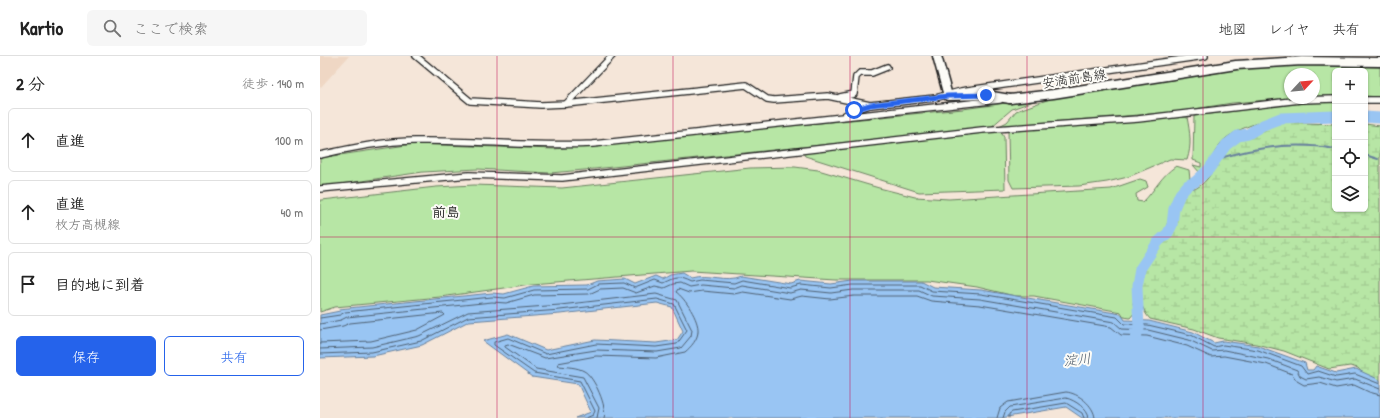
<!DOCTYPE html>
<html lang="ja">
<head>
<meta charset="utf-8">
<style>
	:root { --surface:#fff; --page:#f6f6f6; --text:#222; --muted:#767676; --line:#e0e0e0; --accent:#2563eb }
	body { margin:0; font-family:"Patrick Hand","Klee One",sans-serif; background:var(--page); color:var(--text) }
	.controls { position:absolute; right:12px; top:12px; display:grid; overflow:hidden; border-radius:6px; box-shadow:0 1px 3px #0004 }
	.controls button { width:36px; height:36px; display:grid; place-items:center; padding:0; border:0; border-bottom:1px solid var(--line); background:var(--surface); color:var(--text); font:20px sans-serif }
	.compass { position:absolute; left:964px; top:12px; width:36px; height:36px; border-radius:50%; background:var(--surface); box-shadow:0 1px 3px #0004; rotate:64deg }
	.stop { position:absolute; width:12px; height:12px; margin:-9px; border:3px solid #2563eb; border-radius:50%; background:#fff }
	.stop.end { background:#2563eb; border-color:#fff; box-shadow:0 1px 4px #0008 }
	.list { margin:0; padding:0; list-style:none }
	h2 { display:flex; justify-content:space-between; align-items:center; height:52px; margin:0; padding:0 16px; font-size:17px }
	h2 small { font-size:13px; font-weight:400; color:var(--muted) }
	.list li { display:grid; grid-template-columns:26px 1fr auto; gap:12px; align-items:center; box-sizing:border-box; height:64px; margin:0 8px 8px; padding:0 8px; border:1px solid var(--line); border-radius:6px }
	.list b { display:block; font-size:15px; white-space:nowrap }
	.list p { margin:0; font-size:13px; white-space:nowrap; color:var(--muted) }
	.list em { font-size:13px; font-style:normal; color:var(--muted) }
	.actions { display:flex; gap:8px; padding:12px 16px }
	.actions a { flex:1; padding:9px 0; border:1px solid var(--accent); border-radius:6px; text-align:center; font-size:14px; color:var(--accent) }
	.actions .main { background:var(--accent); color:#fff }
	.icon { flex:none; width:22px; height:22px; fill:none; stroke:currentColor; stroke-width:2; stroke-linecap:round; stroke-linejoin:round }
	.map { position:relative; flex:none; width:1060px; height:362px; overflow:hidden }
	header { display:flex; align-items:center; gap:24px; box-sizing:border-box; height:56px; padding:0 20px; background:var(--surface); border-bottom:1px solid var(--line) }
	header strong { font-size:19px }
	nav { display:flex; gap:22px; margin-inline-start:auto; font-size:14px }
	.search { width:280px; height:36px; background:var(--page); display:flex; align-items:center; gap:10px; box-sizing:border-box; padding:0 14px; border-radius:6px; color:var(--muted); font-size:15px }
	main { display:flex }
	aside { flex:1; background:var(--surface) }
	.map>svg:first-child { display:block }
</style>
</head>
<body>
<header>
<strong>Kartio</strong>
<div class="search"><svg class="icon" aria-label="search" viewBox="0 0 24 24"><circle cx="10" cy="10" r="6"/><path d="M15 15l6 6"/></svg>ここで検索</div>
<nav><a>地図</a><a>レイヤ</a><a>共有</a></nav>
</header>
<main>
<aside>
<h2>2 分<small>徒歩 · 140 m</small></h2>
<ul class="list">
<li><svg class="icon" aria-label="ahead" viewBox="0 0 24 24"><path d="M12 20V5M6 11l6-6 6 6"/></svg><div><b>直進</b></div><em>100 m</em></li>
<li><svg class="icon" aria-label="ahead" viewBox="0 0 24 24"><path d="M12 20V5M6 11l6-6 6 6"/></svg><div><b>直進</b><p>枚方高槻線</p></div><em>40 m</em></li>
<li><svg class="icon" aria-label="arrive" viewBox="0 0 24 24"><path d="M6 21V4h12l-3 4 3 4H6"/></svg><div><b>目的地に到着</b></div></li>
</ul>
<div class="actions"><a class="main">保存</a><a>共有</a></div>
</aside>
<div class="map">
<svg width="1060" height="362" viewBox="0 0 1060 362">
	<defs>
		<pattern id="wetland-marsh" width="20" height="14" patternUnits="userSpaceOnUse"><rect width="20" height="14" fill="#b7e6a5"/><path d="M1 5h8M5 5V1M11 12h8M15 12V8" fill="none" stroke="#9dc58d"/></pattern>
	</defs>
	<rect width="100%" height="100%" fill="#f5e6d9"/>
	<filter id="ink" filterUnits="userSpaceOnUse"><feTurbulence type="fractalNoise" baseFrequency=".025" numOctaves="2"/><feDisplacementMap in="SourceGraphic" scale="8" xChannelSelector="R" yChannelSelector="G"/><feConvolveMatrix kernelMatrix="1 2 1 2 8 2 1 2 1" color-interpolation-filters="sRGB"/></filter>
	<g filter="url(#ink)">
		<!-- built -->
		<polygon fill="#efd7c4" points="0,0 29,0 0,32"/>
		<!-- grass -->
		<g fill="#b7e6a5" stroke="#6a8160">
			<polygon points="970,9 1060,11 1060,41 1045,40 1045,15 1015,15 1015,40 994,40 994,18 970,18 971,42 912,47 856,56 679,70 687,66 696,55 741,39 913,14"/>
			<polygon points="722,42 692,53 671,71 264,114 230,117 158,113 103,116 0,131 0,102 93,88 234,93 643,53"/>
			<path d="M 1015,46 L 1015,57 C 981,57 938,61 909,80 C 897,87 891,104 886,116 L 881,118 L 873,109 L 881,111 L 881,107 L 873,104 L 874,60 L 971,48 Z"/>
			<path d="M 867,61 C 870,77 872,89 867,104 L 850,103 L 808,121 L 787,126 L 759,130 L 693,132 L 689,124 L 688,75 Z"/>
			<polygon points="680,75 684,81 685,133 599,136 485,100 483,97"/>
			<path d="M 856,110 L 869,114 L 870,124 L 858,133 L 845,175 L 821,204 L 815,219 L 815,243 L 813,247 L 815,256 L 810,262 L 804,261 L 801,256 L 714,240 L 695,240 L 657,231 L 607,224 L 516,224 L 371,215 L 212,228 L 120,241 L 15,251 L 0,256 L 0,144 L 2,144 L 116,131 L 154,129 L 242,132 L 430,112 L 475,111 L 498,114 L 559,132 L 595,141 L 629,143 L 791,133 L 820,123 L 826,125 L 828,131 L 816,138 L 817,145 L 823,146 C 836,133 840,121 856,110 Z"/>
		</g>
		<!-- wetland -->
		<path fill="url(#wetland-marsh)" stroke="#6a8160" d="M 959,66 L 1015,68 L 1015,153 L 1045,153 L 1045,68 L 1060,70 L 1060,328 L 1048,324 L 1038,312 L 1030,310 L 1009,313 L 964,295 L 936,288 L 898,282 L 874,273 L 830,263 C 812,244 822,210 837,192 C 843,185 851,182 855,172 C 858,165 855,159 856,151 C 857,144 865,137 869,131 L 875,133 C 890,125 894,111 902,98 C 905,93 910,88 915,83 L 930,81 Z"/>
		<!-- water -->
		<path fill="#99c5f3" stroke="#67819d" d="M 362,217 L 370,222 C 387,217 405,227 421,220 L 471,228 L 480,225 L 511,228 L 533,225 L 601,225 L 613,231 L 661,234 L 801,258 L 805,264 L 829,265 L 873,276 L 894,287 L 903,285 L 938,290 L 985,307 L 987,314 L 993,314 L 996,310 L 1016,317 L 1036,313 L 1060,324 L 1060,362 L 762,362 L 746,351 L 681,362 L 255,362 L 271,356 L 258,328 L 212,321 L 163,285 L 188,278 L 226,294 L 275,284 L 336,287 L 357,284 L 363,275 L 352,251 L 337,247 L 240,258 L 149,265 L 102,289 L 53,300 L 0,302 L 0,259 L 20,255 L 19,253 L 172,237 L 184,238 L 213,230 L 267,229 L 277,225 L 305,223 L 315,228 L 336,220 L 343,223 L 350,219 Z"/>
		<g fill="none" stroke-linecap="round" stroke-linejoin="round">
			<!-- shore -->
			<g stroke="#4e6072" stroke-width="1">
				<path d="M 0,262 L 20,259 L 25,256 L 44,254 L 172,241 L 185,242 L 214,234 L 268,233 L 278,228 L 304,227 L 315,232 L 335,224 L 343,227 C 356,221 357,220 370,226 L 380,224 L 414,227 L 422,224 L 470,232 L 481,229 L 511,232 L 533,229 L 600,229 L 612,235 L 661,238 L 797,261 L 804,268 L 828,269 L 871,279 L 894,291 L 903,289 L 938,294 L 981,310 L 987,318 L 998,315 L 1016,321 L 1035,318 L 1060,328"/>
				<polyline points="0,268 21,264 27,261 172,246 186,247 214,239 269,238 280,233 303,232 316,237 335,230 344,232 353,228 360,227 369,231 381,229 414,232 422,229 470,237 481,234 511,237 533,234 599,234 612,240 660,243 794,266 802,273 828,274 869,284 892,295 904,294 948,303 977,314 980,320 986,323 999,321 1016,326 1035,323 1060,333"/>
				<polyline points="0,274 23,270 30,267 123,257 125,259 97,274 51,285 0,287"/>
				<polyline points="0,293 52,291 99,280 148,256 240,249 336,238 357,244 372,274 371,280 361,292 337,296 276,294 225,302 188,288 185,289 185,291 216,313 263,321 279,352 277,362"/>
				<polyline points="0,298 52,296 101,285 148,261 240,254 337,243 354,248 367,274 357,288 336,291 276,288 226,298 188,282 174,286 174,289 214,317 260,325 275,355 273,359 266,362"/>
				<path d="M 284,362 C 288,352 274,320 264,315 C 257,311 247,311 239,310 L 238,307 L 276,300 L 336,302 L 365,296 C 371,291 378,283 378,275 C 379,264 365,242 356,236 L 358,233 L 369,237 L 382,235 L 414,238 L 423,236 L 470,243 L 482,240 L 510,243 L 534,240 L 597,240 L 611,245 L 660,249 L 791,271 L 801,279 L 827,280 L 867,290 L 891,301 L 904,300 L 946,308 L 972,318 L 977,325 L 984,329 L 1000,327 L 1016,332 L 1034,329 L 1049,336 L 1060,339"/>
				<path d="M 677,362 L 680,352 L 688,346 L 746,336 C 758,337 774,349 775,362"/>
				<path d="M 683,362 L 685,356 L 690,351 L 746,342 C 755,344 768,353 769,362"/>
				<polyline points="689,362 689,358 692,356 746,347 762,357 764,362"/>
			</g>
			<!-- stream -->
			<g stroke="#67819d" stroke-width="2">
				<polyline points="1045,99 1058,103"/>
				<path d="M 894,104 C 934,91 974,85 1015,93"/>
			</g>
			<!-- river -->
			<g stroke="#99c5f3" stroke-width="11">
				<polyline points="1045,61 1060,62"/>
				<polyline points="817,278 819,273 817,230 820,213 838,186 848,177 852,169 854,152 860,138 868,129 875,126 889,113 906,89 918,80 928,78 943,69 961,62 1015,60"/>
			</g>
			<!-- street casing -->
			<g stroke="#1c1c1c" stroke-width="8">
				<g id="street">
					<polyline points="96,0 150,45 221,49 246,48 426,29 447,43 454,44 508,40 550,49 615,42 641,35 885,0"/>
					<polyline points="520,41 534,38 536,21 540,17 552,17 567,11"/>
					<polyline points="1045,44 1060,44"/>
					<polyline points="246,48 292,0"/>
					<polyline points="525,59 534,54 550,49"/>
					<path d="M 0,99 C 31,92 64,85 96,85 C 155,84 214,91 273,88 L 680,44"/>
					<polyline points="0,133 149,119 242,122 662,74 818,63 980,44 1015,43"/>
				</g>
			</g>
			<!-- secondary casing -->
			<g stroke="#1c1c1c" stroke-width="11">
				<polyline id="secondary" points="690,43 733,38 916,9 982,5 1060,6"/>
			</g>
			<!-- primary casing -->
			<g stroke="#1c1c1c" stroke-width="11">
				<polyline id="primary" points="617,0 628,40 666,39 690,43"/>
			</g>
			<!-- street -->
			<use href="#street" stroke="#fdfcf7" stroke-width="5.5"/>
			<!-- secondary -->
			<use href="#secondary" stroke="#fdfcf7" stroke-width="8"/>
			<!-- primary -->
			<use href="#primary" stroke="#fdfcf7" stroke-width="8"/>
		</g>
	</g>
	<g fill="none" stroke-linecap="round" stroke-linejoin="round" filter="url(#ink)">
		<!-- route -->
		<polyline stroke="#2563eb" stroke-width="5" points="534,54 550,49 628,40 666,39"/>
	</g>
	<!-- grid -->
	<path fill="none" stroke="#c2185b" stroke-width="1" stroke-opacity="0.55" d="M 177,0 L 177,362M 353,0 L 353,362M 530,0 L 530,362M 707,0 L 707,362M 883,0 L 883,362M 0,181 L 1060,181"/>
	<g text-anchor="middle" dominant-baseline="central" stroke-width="4" stroke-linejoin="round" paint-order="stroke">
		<!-- street labels -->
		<g font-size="13" fill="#1c1c1c" stroke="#fdfcf7">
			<text transform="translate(754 22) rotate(-9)">安満前島線</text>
		</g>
		<!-- neighbourhood labels -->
		<g font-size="14" font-weight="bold" fill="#1c1c1c" stroke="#fdfcf7">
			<text x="126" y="155">前島</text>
		</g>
		<!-- water labels -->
		<g font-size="14" font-style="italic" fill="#485767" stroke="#fdfcf7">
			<text transform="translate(757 303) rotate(-6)">淀川</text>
		</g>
	</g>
</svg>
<div class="controls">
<button>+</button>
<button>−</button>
<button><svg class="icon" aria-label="locate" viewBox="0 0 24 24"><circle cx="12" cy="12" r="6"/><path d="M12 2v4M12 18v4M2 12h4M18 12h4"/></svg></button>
<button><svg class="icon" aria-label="layers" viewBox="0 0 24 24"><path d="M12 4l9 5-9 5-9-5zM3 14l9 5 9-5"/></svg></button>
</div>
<svg class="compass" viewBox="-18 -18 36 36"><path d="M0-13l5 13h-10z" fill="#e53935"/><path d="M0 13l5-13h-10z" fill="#767676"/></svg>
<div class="stop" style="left:534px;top:54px"></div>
<div class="stop end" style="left:666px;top:39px"></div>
</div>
</main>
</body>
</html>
